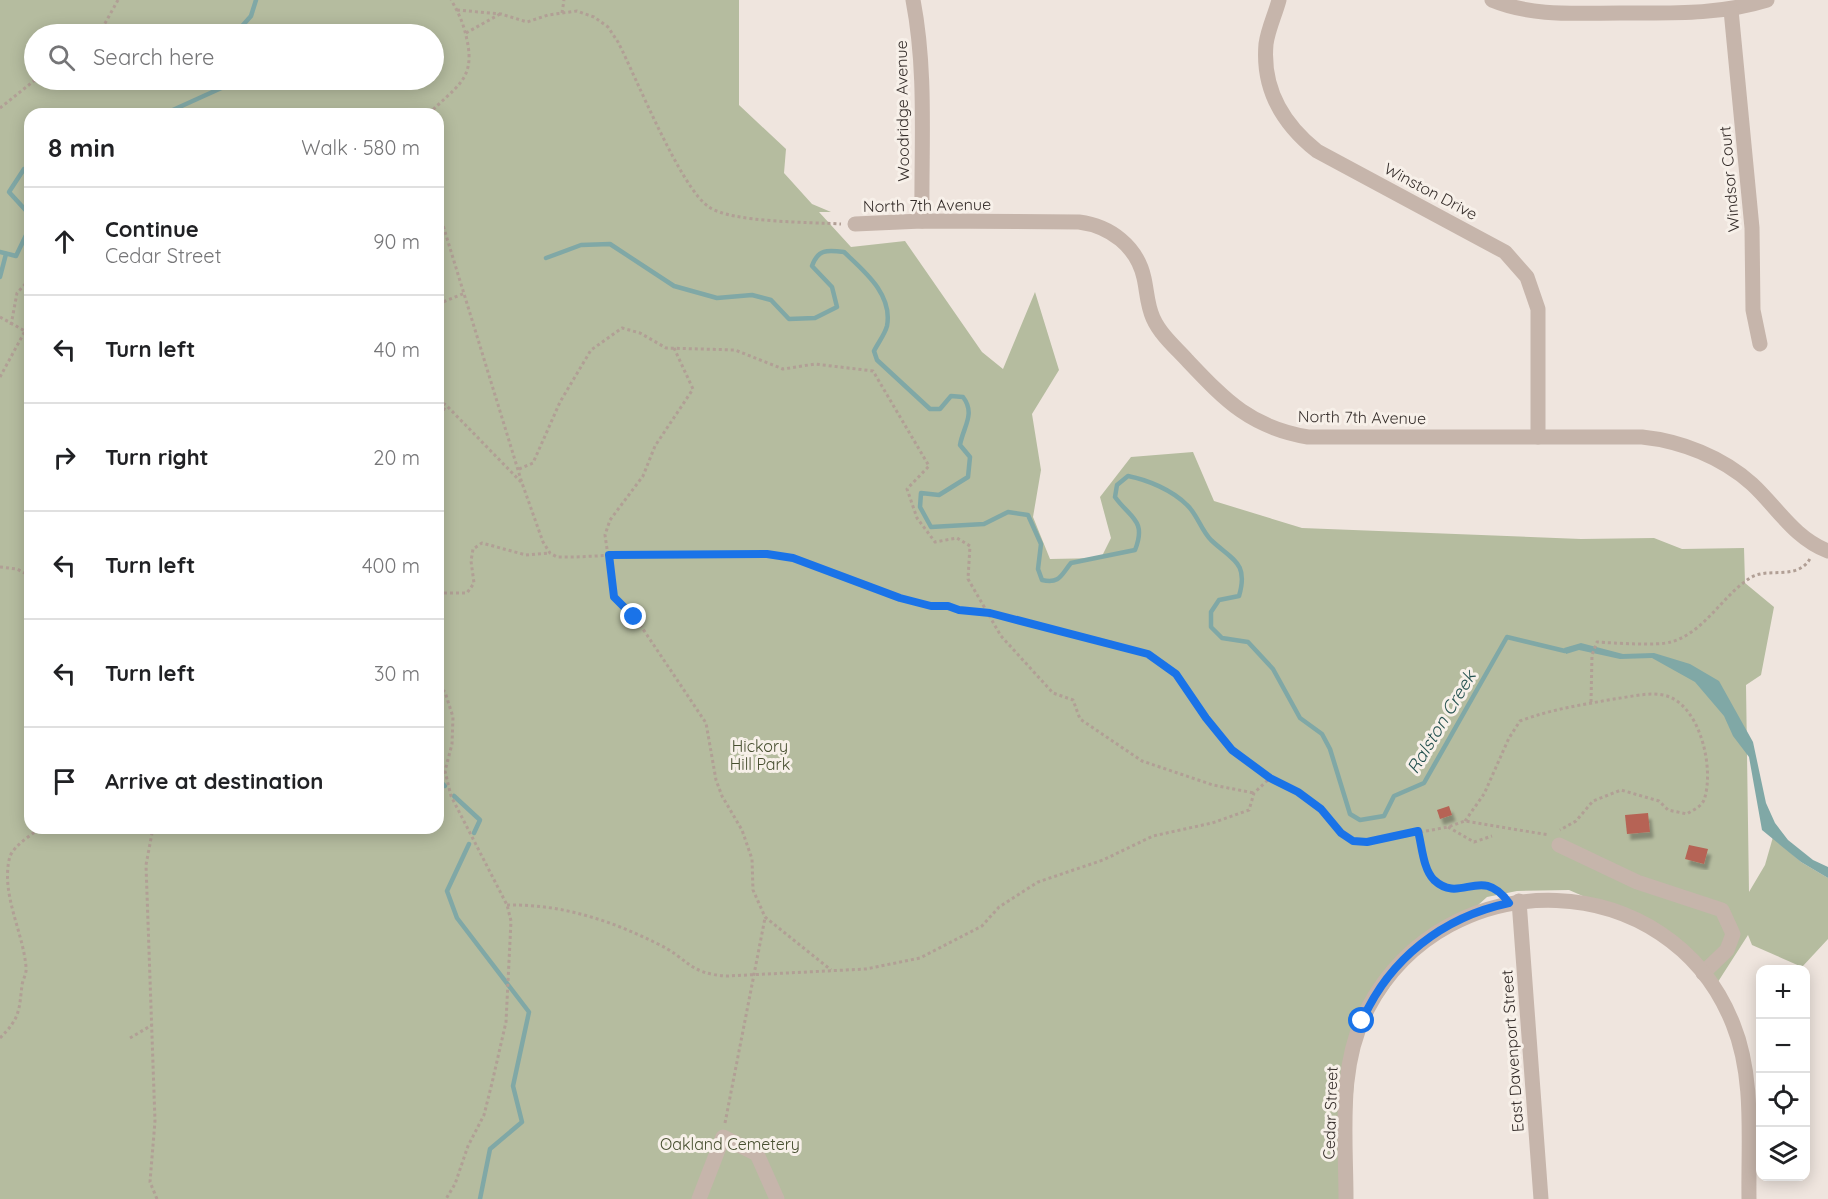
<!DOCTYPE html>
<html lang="en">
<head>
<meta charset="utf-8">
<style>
	:root { --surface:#fff; --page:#f2f2f2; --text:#202124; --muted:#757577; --line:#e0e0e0 }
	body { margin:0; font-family:Quicksand,sans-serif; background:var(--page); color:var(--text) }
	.controls { position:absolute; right:18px; bottom:18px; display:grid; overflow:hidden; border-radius:12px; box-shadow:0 3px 15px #0003 }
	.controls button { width:54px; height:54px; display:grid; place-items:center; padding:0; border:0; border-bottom:2px solid var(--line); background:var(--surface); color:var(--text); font:30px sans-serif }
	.stop { position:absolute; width:18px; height:18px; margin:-14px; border:4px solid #1a73e8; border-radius:50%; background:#fff }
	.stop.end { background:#1a73e8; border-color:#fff; box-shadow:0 2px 6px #0008 }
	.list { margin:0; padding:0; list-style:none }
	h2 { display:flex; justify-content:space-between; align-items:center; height:78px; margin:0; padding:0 24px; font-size:26px }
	h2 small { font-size:20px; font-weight:400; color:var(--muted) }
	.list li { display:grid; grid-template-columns:39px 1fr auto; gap:18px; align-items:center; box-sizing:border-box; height:108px; padding:0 24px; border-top:2px solid var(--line) }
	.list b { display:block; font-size:22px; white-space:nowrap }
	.list p { margin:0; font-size:20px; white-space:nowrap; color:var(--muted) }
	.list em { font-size:20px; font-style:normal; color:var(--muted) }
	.icon { flex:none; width:33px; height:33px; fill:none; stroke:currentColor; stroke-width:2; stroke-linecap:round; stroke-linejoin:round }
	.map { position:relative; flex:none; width:1828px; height:1199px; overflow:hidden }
	.search { position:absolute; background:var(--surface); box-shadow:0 3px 15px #0003; left:24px; top:24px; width:420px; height:66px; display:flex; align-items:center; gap:15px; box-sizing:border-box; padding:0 21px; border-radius:33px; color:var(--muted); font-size:22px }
	.panel { position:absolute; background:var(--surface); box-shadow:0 3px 15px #0003; left:24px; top:108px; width:420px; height:726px; border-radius:18px }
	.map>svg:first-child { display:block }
</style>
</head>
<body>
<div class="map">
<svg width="1828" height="1199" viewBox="0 0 1828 1199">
	<defs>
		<filter id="shadow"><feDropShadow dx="3.5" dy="6" stdDeviation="1.5" flood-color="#0004"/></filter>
	</defs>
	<rect width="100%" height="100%" fill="#efe5de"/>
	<!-- green -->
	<path fill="#b5bc9f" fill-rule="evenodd" d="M 0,0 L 739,0 L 739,105 L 786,149 L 784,173 L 812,204 L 831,212 L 819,212 L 851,247 L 905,241 L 982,352 L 1003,369 L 1035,292 L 1059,370 L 1032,414 L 1041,470 L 1033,517 L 1050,559 L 1101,558 L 1111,538 L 1100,497 L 1131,457 L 1193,452 L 1214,501 L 1302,528 L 1581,539 L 1654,538 L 1682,549 L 1744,548 L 1745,583 L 1774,607 L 1761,675 L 1746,685 L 1749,892 L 1765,865 L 1773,837 L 1801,862 L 1828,878 L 1828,939 L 1802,967 L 1752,945 L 1748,935 L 1714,988 L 1670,941 L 1622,913 L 1569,890 L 1517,891 L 1487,897 L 1466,916 L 1419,944 L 1357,1034 L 1346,1199 L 0,1199 ZM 34,34 L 434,34 L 434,80 L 34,80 ZM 30,114 L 438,114 L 438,828 L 30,828 Z"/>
	<!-- water -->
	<polygon fill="#80a8a6" points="1581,643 1623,654 1654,653 1690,664 1719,681 1753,742 1766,803 1775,823 1788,840 1813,860 1828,867 1828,878 1801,862 1762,830 1749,757 1733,736 1724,716 1695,682 1652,658 1620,659 1579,650 1566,654 1564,648"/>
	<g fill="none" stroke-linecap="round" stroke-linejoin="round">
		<!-- stream -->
		<g stroke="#80a8a6" stroke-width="4.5">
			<polyline points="235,34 251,16 256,0"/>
			<polyline points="164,114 239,80"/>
			<polyline points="30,172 24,169 9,192 30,215"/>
			<polyline points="0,252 16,256 30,227"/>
			<path d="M 546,258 L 581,245 L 610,244 L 674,286 L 717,298 L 752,295 L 771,300 L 789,319 L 815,318 L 837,307 L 832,287 L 812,266 C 818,249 827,250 844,252 C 864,271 893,294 887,326 C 885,334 878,343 874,351 L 877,360 L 930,409 L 940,409 L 951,396 L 963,397 C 976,414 963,427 960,445 L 970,457 L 968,477 L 939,495 L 921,493 L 920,507 L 931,527 L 984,524 L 1008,512 L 1028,515 L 1041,544 L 1038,569 L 1042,580 C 1060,584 1061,575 1071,563 L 1135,550 C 1147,520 1130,518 1115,497 L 1117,485 L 1128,476 C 1148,480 1172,490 1187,505 C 1197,514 1201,530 1211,540 C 1232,560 1249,562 1239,596 L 1219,600 L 1211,612 L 1211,627 L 1222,638 L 1248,642 L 1273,669 L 1300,718 L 1322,734 L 1330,749 L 1350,814 L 1360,820 L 1384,816 L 1394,796 L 1424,783 L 1507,637 L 1565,651 L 1570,649"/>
			<polyline points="0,277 6,254"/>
			<polyline points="438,779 445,786"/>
			<polyline points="454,796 480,820 474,833"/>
			<polyline points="469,844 447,891 457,918 529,1012 513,1086 522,1122 490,1149 480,1199"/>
		</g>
	</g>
	<!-- building -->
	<g fill="#b66354" filter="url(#shadow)">
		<polygon points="1449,806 1452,815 1440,819 1437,810"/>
		<polygon points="1648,813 1650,832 1627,834 1625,815"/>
		<polygon points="1689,845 1708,849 1704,864 1685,859"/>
	</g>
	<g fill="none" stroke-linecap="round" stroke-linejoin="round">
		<!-- path -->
		<g stroke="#b19f95" stroke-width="3" stroke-dasharray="3 3" stroke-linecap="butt">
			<path d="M 457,10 L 501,14 L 527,22 L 548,15 L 577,11 L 594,17 L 608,27 L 618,42 C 636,77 681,189 709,207 C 732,223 811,222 841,224"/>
			<polyline points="562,13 564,0"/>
			<polyline points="466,33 500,14"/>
			<polyline points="99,34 118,0"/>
			<polyline points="0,108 35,80"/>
			<path d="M 429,114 C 454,87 476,81 467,40 C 464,25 459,13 451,0"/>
			<polyline points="438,209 522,483 543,542 550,553 557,557 576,557 656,553 767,554 793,558 900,598 931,606 949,606 959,610 991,613 1111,642 1148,654 1176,674 1206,718 1232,750 1270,778 1298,792 1321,809 1341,833 1353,841 1367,842 1448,827 1465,821 1549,835"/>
			<polyline points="438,304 465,293"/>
			<polyline points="0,317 25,331 30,329"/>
			<polyline points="11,325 17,293 30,279"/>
			<polyline points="674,348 693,389 655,446 643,476 610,520 605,535 614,597 626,605 643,629 706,723 716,780 722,796 742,830 752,859 753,890 765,917 831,970"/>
			<polyline points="0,377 25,331"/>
			<polyline points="438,400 446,405 522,483"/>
			<polyline points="438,421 446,405"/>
			<polyline points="519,469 533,463 560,402 591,350 622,328 640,333 666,348 735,350 783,369 815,364 873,371 929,466 907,489 917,518 935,542 957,538 970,546 968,579 1001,636 1053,693 1073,700 1080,719 1142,761 1213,785 1254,793"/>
			<polyline points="0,567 17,569 30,576"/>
			<polyline points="438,593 467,593 474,583 471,561 473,549 482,543 526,555 550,553"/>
			<polyline points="438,686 445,692 453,717 452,744 445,771 451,796 507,905 511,921 506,1022 492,1083 484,1115 468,1146 455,1184 446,1199"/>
			<path d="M 1591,702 L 1592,655 L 1597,642 C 1613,643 1657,646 1671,642 C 1705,632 1721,597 1750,578 C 1769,566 1798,582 1811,557"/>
			<path d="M 1465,821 L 1484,794 L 1509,738 L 1520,721 C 1552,709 1581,705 1614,699 C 1630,697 1647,692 1663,695 C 1700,702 1715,769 1704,800 C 1701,807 1693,810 1687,814 L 1668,810 L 1659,801 L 1621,790 L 1593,801 L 1576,821 L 1560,830"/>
			<polyline points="1448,827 1474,842 1492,836"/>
			<polyline points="132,828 152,833 150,828"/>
			<path d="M 1418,831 C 1426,865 1429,895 1473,887 C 1484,885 1490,883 1500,891"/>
			<path d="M 507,905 C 561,904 610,920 658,944 C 688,958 688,974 727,976 L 866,969 L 920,958 L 982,926 L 999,907 L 1038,882 L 1103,860 L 1153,836 L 1212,823 L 1249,810 L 1254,793 L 1270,778"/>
			<path d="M 0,1038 C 20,1018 19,1011 22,985 C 23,979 27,973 26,967 C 23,931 0,893 10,856 C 16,844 30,836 40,828"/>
			<polyline points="130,1038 152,1025"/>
			<polyline points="725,1123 765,918"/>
			<polyline points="157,1199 150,1182 155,1121 146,865 152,833 168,828"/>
		</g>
		<!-- minor -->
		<g stroke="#c6b5ab" stroke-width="15">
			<path d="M 913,0 C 927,72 921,148 922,221"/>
			<path d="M 1279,0 C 1275,15 1268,29 1266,44 C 1262,90 1283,124 1317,151 L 1505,252 L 1527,277 L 1538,309 L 1538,437"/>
			<path d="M 1492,0 C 1533,17 1578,13 1620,13 C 1671,13 1719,15 1767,0"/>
			<polyline points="1731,10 1752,228 1753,310 1760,344"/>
			<path d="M 855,224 L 922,221 L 1079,222 C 1110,226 1137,246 1144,278 C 1147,291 1147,305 1153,318 C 1160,334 1175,347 1187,360 C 1226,401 1250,427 1308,437 L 1642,437 C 1681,441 1722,457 1752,484 C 1777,507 1794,538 1828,551"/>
			<polyline points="1559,845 1637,882 1722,910 1733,934 1727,950 1703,973"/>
			<polyline points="1519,901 1541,1199"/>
			<polyline points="699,1199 723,1137 757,1154 777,1199"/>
			<path d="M 1346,1199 C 1346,1135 1337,1066 1368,1008 C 1447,859 1670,865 1733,1024 C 1755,1078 1748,1142 1749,1199"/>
		</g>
	</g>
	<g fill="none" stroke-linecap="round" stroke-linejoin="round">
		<!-- route -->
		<path stroke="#1a73e8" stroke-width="8" d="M 634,617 L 614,597 L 609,555 L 767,554 L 793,558 L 900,598 L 931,606 L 948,606 L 959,610 L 990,613 L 1148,654 L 1176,674 L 1206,718 L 1232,750 L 1270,778 L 1298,792 L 1321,809 L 1341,833 L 1353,841 L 1367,842 L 1418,831 C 1422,846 1423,869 1434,880 C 1461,905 1481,864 1509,903 C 1443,917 1389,959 1362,1021"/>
	</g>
	<g text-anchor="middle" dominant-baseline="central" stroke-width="6" stroke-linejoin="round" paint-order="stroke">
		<!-- street labels -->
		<g font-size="16" fill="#342c29" stroke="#f7f0e9">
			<text transform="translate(902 111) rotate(-91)">Woodridge Avenue</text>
			<text transform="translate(1729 179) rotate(-95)">Windsor Court</text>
			<text transform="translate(1431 191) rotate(28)">Winston Drive</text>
			<text transform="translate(927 205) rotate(-1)">North 7th Avenue</text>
			<text transform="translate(1362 417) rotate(1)">North 7th Avenue</text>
			<text transform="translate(1512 1051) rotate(-94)">East Davenport Street</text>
			<text transform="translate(1330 1113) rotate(-88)">Cedar Street</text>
		</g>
		<!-- park labels -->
		<g font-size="16" fill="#474f30" stroke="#f7f0e9">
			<text x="760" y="746">Hickory<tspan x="760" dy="18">Hill Park</tspan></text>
			<text x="730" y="1144">Oakland Cemetery</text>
		</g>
		<!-- water labels -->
		<g font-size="18" font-style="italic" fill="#24514f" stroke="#f7f0e9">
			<text transform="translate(1441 722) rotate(-59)">Ralston Creek</text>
		</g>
	</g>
</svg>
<div class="controls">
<button>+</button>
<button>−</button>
<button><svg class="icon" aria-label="locate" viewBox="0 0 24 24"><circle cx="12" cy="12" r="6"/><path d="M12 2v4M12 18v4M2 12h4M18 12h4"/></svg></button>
<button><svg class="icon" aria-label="layers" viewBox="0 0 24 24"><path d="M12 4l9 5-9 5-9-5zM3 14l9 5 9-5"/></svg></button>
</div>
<div class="stop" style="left:1362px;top:1021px"></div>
<div class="stop end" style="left:634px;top:617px"></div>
<div class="search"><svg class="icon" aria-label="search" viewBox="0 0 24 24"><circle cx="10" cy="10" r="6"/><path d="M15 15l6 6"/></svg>Search here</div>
<section class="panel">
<h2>8 min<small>Walk · 580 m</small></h2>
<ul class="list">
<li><svg class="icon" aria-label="ahead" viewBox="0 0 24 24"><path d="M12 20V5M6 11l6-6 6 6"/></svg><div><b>Continue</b><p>Cedar Street</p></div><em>90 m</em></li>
<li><svg class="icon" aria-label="left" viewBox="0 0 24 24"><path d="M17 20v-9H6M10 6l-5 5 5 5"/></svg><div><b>Turn left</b></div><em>40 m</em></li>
<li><svg class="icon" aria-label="right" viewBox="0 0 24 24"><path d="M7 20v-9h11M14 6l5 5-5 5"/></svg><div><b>Turn right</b></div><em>20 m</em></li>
<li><svg class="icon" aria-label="left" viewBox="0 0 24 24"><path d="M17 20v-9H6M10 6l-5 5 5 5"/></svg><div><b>Turn left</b></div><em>400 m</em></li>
<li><svg class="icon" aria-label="left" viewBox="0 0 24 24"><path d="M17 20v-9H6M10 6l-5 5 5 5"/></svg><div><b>Turn left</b></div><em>30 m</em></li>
<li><svg class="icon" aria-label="arrive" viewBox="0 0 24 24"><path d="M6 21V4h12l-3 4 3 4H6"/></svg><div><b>Arrive at destination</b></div></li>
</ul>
</section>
</div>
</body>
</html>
